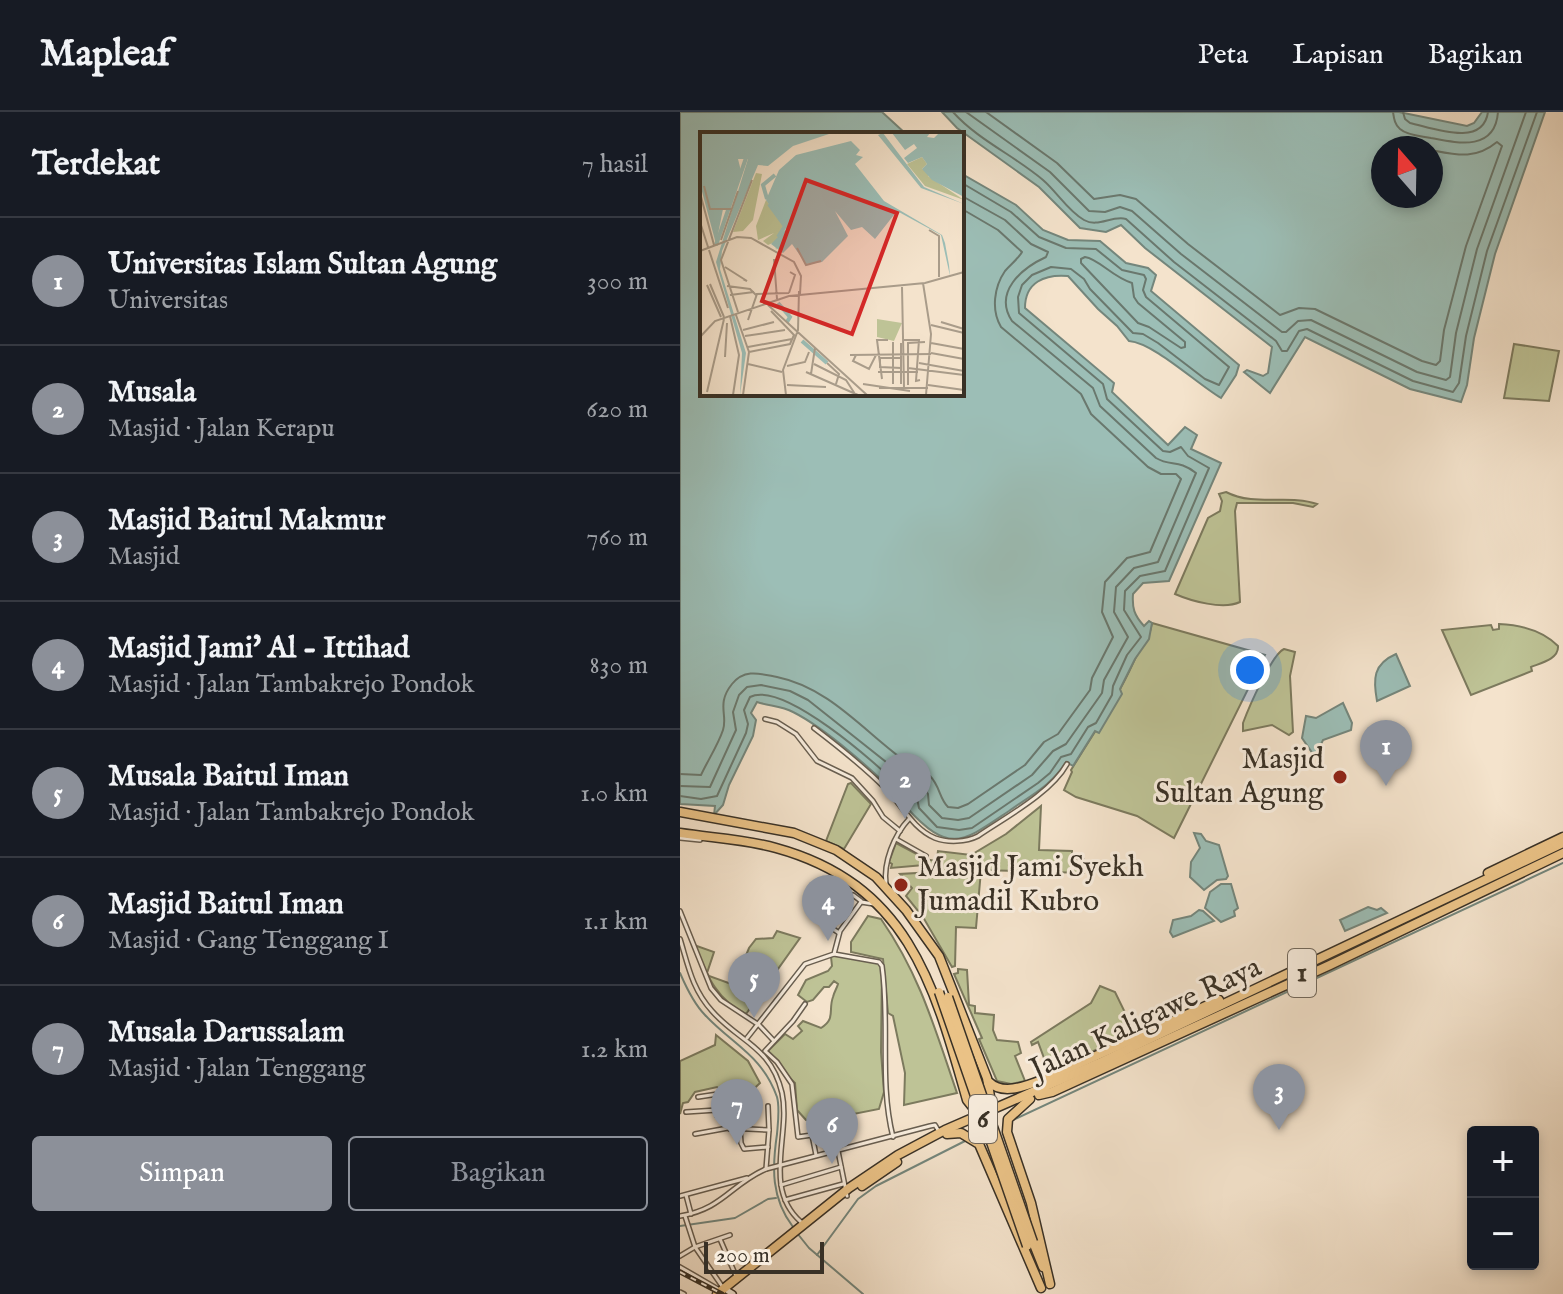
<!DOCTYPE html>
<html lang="id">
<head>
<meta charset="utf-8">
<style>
	:root { --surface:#171b24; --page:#20242c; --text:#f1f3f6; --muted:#9ea1a6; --line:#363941; --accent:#8c9099 }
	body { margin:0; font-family:"IM FELL English",serif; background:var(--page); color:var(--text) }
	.controls { position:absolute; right:24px; bottom:24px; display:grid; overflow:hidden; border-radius:8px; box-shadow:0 4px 12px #0003 }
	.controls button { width:72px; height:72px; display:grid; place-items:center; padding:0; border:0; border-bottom:2px solid var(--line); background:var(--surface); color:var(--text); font:40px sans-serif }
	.compass { position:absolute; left:691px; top:24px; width:72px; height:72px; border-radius:50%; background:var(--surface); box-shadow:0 4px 12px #0003; rotate:340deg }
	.scale { position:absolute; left:24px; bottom:20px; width:120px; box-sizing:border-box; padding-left:8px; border:4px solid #393126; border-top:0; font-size:22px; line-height:28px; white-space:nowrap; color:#393126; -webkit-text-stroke:6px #f8edde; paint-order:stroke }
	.you { position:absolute; left:570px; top:558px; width:28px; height:28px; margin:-20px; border:6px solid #fff; border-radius:50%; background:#1a73e8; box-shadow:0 0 0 12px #1a73e833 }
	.badge { display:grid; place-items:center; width:52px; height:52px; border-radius:50%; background:var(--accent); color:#fff; font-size:26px; font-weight:700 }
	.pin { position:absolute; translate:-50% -66px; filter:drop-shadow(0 2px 4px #0008) }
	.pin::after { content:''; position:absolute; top:42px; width:28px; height:24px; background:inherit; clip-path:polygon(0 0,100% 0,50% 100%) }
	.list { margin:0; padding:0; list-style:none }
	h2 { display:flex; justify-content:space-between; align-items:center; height:104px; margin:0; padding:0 32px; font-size:34px }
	h2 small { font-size:26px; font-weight:400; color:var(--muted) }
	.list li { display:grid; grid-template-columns:52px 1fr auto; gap:24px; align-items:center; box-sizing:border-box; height:128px; padding:0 32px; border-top:2px solid var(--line) }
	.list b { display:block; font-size:30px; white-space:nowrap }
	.list p { margin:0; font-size:26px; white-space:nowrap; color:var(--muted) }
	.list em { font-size:26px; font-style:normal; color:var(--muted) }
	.actions { display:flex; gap:16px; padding:24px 32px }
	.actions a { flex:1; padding:18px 0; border:2px solid var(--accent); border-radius:8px; text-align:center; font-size:28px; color:var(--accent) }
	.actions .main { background:var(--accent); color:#fff }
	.map { position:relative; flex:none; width:883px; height:1182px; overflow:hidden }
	header { display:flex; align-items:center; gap:48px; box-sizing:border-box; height:112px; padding:0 40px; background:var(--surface); border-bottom:2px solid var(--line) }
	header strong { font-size:38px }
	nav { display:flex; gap:44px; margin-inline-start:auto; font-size:28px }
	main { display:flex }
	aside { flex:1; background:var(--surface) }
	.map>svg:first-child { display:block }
</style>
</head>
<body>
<header>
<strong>Mapleaf</strong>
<nav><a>Peta</a><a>Lapisan</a><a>Bagikan</a></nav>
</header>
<main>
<aside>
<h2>Terdekat<small>7 hasil</small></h2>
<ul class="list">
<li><span class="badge">1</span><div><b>Universitas Islam Sultan Agung</b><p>Universitas</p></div><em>300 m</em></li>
<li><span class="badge">2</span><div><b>Musala</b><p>Masjid · Jalan Kerapu</p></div><em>620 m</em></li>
<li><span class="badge">3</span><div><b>Masjid Baitul Makmur</b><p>Masjid</p></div><em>760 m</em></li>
<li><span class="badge">4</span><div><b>Masjid Jami' Al - Ittihad</b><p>Masjid · Jalan Tambakrejo Pondok</p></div><em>830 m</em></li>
<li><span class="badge">5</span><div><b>Musala Baitul Iman</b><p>Masjid · Jalan Tambakrejo Pondok</p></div><em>1.0 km</em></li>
<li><span class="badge">6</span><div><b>Masjid Baitul Iman</b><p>Masjid · Gang Tenggang I</p></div><em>1.1 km</em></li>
<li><span class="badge">7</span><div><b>Musala Darussalam</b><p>Masjid · Jalan Tenggang</p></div><em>1.2 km</em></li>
</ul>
<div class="actions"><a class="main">Simpan</a><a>Bagikan</a></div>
</aside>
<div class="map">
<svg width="883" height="1182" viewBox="0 0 883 1182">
	<rect width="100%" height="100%" fill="#f4e3cc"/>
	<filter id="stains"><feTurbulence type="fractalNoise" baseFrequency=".0025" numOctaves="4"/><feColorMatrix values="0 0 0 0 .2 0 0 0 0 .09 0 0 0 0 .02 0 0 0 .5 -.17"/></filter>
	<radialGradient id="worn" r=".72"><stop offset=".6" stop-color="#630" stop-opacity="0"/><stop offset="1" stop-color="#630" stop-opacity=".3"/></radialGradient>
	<!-- green -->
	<g fill="#bec396" stroke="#7c7a5e" stroke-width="2">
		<polygon points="834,232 879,239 869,289 824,286"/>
		<path d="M 546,380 C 575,395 609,382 637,392 L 633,395 L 613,391 L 557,391 L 555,399 L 560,490 C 543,498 511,489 495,482 L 528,406 L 540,399 L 542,389 L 539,382 Z"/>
		<path d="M 472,511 L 585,543 L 494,726 L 457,704 L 396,685 L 384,678 L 392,660 L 391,658 C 413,622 437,587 454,549 C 461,534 469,529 472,511 Z"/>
		<path d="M 819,512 C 841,513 862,518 878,534 C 879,547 861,551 851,555 L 852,559 L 791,583 L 762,518 L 811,513 L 813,518 L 819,517 Z"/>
		<path d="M 604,537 L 615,540 L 610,564 L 613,620 L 609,623 L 592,613 L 563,619 L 563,611 C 569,595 592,542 604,537 Z"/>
		<polygon points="171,671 191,692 164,737 146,729 168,672"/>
		<polygon points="361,694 359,738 392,739 392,746 404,747 404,761 301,758 296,816 276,815 275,854 272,855 243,805 226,784 232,776 220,762 255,760 258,739 291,743 326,722"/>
		<polygon points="216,731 246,747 255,749 255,752 211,756 212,752 209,750"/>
		<path d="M 188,804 L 201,807 C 240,863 255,917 277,981 L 224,993 L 225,961 L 213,904 L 208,901 L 203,847 L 171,840 L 171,830 Z"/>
		<path d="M 97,819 L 120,826 L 66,902 C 36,888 26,861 14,833 L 34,840 L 27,861 L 29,864 L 54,873 L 69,836 L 76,827 L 93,826 Z"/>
		<path d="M 157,841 L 200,851 L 202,856 L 201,940 L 204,980 L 199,997 L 138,1009 L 126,1008 L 117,998 L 115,971 C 104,962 99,949 88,939 L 105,922 L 113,927 L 122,919 L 118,914 L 123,909 L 141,916 C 156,907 148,898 153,885 C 154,880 157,876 158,872 L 154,869 L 149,875 L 144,875 L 133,888 L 127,890 L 118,883 L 126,868 L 148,859 L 152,854 L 151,845 Z"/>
		<polygon points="278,857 287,858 289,893 295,894 295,901 314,903 313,918 317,928 338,930 341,941 335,944 345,969 331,972 317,969 299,927 302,926 274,862 278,861"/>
		<polygon points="420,874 435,880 455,921 372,957 370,954 367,954 358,930 352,933 351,930 411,891"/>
		<polygon points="36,923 68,949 80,971 62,988 58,987 56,980 46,979 47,986 44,986 42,979 37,975 15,980 8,990 3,991 0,1002 0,949 35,933"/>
	</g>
	<!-- water -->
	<g fill="#9cbeb6" stroke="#74867c" stroke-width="2" fill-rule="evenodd">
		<path d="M 0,0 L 202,0 L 226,22 L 22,22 L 22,282 L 282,282 L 282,62 L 336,93 L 363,118 L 388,128 L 420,129 L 446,151 L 468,156 L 476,163 L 471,179 L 559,253 L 556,263 L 541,286 C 517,272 474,231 449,229 L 437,214 L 418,197 L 388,164 C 365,162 345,170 345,196 L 434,271 L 432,280 L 488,333 L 505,315 L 517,323 L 511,337 L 541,351 L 489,469 L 463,471 L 453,482 C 452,496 454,503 464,514 L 469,509 L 472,511 L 469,527 L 455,547 L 440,577 L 442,582 L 419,621 L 415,619 L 393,654 L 386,650 C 371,674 351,683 329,699 C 283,730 270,743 227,696 L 231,688 L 226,683 L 221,688 C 198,662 145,616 113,600 C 102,594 89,594 77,590 L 71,601 L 76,608 L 73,624 L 49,673 L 43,693 L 34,703 L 35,694 L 0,692 Z"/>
		<path d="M 262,0 L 719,0 L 787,14 L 794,11 L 802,0 L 865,0 L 815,142 L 794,226 L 787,273 L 781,290 L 730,277 L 625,225 L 590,281 L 564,260 L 567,258 L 583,264 L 588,261 L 592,235 L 465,136 L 441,113 L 426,120 L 400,116 L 359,75 L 277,16 ZM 703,36 L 751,36 L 751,84 L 703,84 Z"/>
		<path d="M 716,542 L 730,574 L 697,589 C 693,567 693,552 716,542 Z"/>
		<polygon points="663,591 672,611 671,618 643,628 637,641 633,642 622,626 626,604 636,606"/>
		<polygon points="514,721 521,722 526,729 539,733 548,764 546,767 537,768 524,778 510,765 511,750 520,736"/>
		<polygon points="541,772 551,772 558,796 554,799 555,804 541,810 525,796 530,780"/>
		<polygon points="688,795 697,798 701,796 707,801 665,819 660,808"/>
		<polygon points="519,798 523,799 534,809 493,825 490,820 493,808 511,804"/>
	</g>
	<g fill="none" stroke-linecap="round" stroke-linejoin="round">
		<!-- shore -->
		<g stroke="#6a786e" stroke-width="2">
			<path d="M 273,0 C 298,28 335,44 363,68 C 377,80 388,99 404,108 C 418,116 432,103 446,107 L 494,150 L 596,229 L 602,239 L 607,239 L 619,219 L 627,217 L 733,269 L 773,280 L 779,271 L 786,224 L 807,139 L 857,0"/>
			<polyline points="286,0 370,60 409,99 425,100 440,95 452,99 501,142 602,220 606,220 618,209 631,208 737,260 766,268 770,265 776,221 797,137 846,0"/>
			<path d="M 306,0 L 377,51 L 414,87 L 440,83 L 456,87 L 508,132 L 600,203 L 619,196 L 635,197 L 742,249 L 756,253 L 760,249 L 764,218 L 786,134 L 822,34 L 817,30 C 795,48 777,43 751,38"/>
			<path d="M 713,0 C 714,7 715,13 720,17 C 728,24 742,24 751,26 C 777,31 815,40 818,0"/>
			<path d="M 723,0 L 725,7 L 730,11 C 753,16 803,36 808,0"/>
			<path d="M 405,145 C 419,147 432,165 452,171 L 454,185 L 458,191 L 505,230 L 505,235 L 501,236 L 469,215 L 458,211 L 401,151 L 401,147 Z"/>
			<path d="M 0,662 L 21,663 C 28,648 38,633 43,618 C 48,603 36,592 52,572 C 65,556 81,562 97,565 C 151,576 186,622 229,652 C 235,657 243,658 250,664 C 260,674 259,686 268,695 L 278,696 L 288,692 L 345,653 L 364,630 L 378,622 L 410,578 L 412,566 L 433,525 L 422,500 L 425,470 L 447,446 L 470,440 L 501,367 L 496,362 L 481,362 L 468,355 L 411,302 L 401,282 L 321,215 C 311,198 314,175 325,159 C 331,152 338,147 342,140 L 318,118 L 282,97"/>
			<path d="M 0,674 L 30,675 L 56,618 L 53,600 L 59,583 L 67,575 L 81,573 L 110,579 L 128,588 L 225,665 L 242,673 L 248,682 L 249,693 L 262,706 L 278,708 L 289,706 L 352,663 L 373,639 L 386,632 L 422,581 L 424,568 L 448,525 L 434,500 L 436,475 L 454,456 L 478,450 L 516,361 C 498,347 491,355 476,346 L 420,294 L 413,276 L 332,209 C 313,180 342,156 366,145 L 368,140 L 351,132 L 325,108 L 282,84"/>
			<path d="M 0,684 L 21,687 L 37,684 L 66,621 L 68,612 L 64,598 L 70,585 C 103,568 197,652 221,676 L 229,677 L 236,681 L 239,696 L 257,715 L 279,718 L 292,716 L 358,671 L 370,661 L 381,645 L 391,642 L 408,615 L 416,611 L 432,583 L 433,574 L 447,543 L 461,525 L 444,498 L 445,479 L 460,464 L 485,459 L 529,356 L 508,344 L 501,335 L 490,340 L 483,339 L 427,287 L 423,272 L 339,201 L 338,185 L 342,173 L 352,163 L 371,155 L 391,157 L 404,167 L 410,177 L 453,221 L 463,222 L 478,231 L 525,267 L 539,273 L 549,255 L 466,185 L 463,178 L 466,167 L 464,163 L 442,158 L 416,137 L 386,136 L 359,125 L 331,100 L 282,71"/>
		</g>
		<!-- stream -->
		<g stroke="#74867c" stroke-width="2">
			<path d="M 0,861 C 6,875 14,892 25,903 C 53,933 82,943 97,985 C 100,996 98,1010 97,1022 C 92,1056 91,1086 113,1115"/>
			<polyline points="333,1008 883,751"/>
			<polyline points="293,1025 305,1020"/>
			<polyline points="0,1114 55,1106 88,1087 96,1086"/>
			<polyline points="117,1121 129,1136 183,1182"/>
			<polyline points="137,1143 178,1087 196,1074 287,1028"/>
		</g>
		<!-- street casing -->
		<g stroke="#685e50" stroke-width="6">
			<g id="street">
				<polyline points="85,607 97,610 116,622 137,649 172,666 193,689 203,705 220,719"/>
				<path d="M 134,616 C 159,635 184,655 206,677 C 222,693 233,717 255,726 C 268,731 286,730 298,724 C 326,705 371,681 387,652"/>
				<polyline points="0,726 20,728"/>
				<polyline points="216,727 246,744"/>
				<path d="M 206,772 C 203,751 214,723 229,707"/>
				<polyline points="0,799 31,876 41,888 79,913 94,929"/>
				<polyline points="159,821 149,814 173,783 181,789"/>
				<path d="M 0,827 C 8,853 12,877 32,899 C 59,930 91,934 102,981 C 111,1023 82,1076 121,1110"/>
				<path d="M 154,842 L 199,850 L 202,854 C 210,911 199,970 213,1025"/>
				<polyline points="125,892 113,909 85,939 97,950 112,972 118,1025 132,1023 136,1043"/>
				<polyline points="67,926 125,852 154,842 160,819 181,790 194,792"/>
				<polyline points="18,985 38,982 37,1004 51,1009 50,1017"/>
				<polyline points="6,1000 37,998"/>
				<polyline points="51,1009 55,1007 57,997"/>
				<polyline points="60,1017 61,1031 64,1037 88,1035"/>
				<polyline points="15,1022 48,1016 89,1018"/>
				<polyline points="158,1039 167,1084"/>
				<polyline points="86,1057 89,1018 88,994"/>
				<polyline points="101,1073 161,1055"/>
				<polyline points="6,1083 11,1102"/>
				<polyline points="0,1084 67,1066"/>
				<polyline points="105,1088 163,1072"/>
				<path d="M 0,1104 C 43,1097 51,1072 86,1057 L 250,1014 L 255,1013 L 258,1018"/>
				<polyline points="5,1104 15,1135 44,1177"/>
				<polyline points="40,1127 56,1164"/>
				<polyline points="0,1144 15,1135 50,1123"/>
				<polyline points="0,1155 38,1177"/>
				<polyline points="0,1180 4,1182"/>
			</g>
		</g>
		<!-- secondary casing -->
		<g stroke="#393126" stroke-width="8">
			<polyline id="secondary" points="48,1179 53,1182"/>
		</g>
		<!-- highway casing -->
		<g stroke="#393126" stroke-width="11">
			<g id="highway">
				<polyline points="0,700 114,721 156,738 196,765 226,798 259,844 307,966 311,991 305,1000"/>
				<path d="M 0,721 C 32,726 65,727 96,736 C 227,772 254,871 287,988 L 295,998 L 304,1002"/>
				<polyline points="808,761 883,725"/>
				<polyline points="365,967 539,888"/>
				<path d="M 309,970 C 324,985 350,972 367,966"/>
				<polyline points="359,983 372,980 650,853 883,741"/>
				<polyline points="350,987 328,1007 327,1020 351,1091 370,1172"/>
				<polyline points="267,1022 281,1021 299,1032 361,1176"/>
				<polyline points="182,1074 217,1050"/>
				<polyline points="353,1130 363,1155"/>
				<polyline points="37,1182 169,1076 218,1043 265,1018 419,951 883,731"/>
			</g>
		</g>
		<!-- street -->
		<use href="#street" stroke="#f8edde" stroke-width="3"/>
		<!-- secondary -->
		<use href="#secondary" stroke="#f8edde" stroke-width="5"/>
		<!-- highway -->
		<use href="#highway" stroke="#eac286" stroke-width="8"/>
		<!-- rail casing -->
		<g stroke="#393126" stroke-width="5">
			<polyline id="rail" points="0,1160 42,1182"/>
		</g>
		<!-- rail -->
		<use href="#rail" stroke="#f8edde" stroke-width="2" stroke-dasharray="6" stroke-linecap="butt"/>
		<!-- highway-bridge casing -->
		<g stroke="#393126" stroke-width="11" stroke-linecap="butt">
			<g id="highway-bridge">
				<polyline points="259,880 347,1134"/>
				<polyline points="268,885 353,1130"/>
			</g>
		</g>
		<!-- highway-bridge -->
		<use href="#highway-bridge" stroke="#eac286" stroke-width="8"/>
	</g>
	<!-- markers -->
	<g fill="#8f2418" stroke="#f8edde" stroke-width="3">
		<circle cx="660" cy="665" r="8"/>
		<circle cx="221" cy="773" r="8"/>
	</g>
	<g text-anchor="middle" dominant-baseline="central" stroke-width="6" stroke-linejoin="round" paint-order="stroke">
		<!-- shield labels -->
		<g fill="#f8edde" stroke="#72695d" stroke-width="2">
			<rect x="608" y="837" width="28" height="48" rx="6"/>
			<rect x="289" y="983" width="28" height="48" rx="6"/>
		</g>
		<g font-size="28" font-weight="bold" fill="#393126">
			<text x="622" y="861">1</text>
			<text x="303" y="1007">6</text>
		</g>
		<!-- poi labels -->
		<g font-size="30" fill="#393126" stroke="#f8edde" text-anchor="end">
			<text x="644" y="648">Masjid<tspan x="644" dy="34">Sultan Agung</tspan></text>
			<text x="237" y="756" text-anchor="start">Masjid Jami Syekh<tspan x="237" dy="34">Jumadil Kubro</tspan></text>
		</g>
		<!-- street labels -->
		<g font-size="30" fill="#393126" stroke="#f8edde">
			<text transform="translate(466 907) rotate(-25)">Jalan Kaligawe Raya</text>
		</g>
	</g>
	<!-- overview -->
	<g transform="translate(20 20)">
		<rect width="264" height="264" fill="#f4e3cc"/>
		<path d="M 222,25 L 227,32 L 222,37 L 231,38 L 228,44 L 264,68 L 225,54 L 207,32 ZM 56,41 L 62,42 L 53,88 L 43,99 L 33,100 ZM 66,68 L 86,93 L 76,118 L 75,110 L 68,113 L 63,109 L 74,101 L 58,108 L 56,94 ZM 177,187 L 202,191 L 194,209 L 177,205 Z" fill="#bec396"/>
		<path d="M 0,1 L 132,1 L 93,14 L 68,34 L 58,33 L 22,119 L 20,137 L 46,221 L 40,263 L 42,221 L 16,130 L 48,27 L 38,27 L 41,39 L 28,77 L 23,77 L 16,112 L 0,52 ZM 183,1 L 224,55 L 264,72 L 221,56 L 178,3 ZM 192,1 L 230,1 L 227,5 L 234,6 L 239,1 L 264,1 L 264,65 L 232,48 L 222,37 L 227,32 L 222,25 L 208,31 L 204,26 L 217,16 L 214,12 L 205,18 ZM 151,9 L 160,18 L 156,23 L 163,25 L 155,32 L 184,69 L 242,103 L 245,111 L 249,133 L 250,144 L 241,103 L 197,79 L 175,107 L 162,95 L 151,98 L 135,79 L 148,104 L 122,130 L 106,132 L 92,112 L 83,121 L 71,112 L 86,97 L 66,68 L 79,38 L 96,23 Z" fill="#9cbeb6"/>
		<path fill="none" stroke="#9cbeb6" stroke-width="4" d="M 67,67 L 63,53 L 75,43M 69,72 L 85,94 L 78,105M 16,113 L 46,26M 78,171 L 90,185 L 87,190M 102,209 L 127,231"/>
		<path fill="none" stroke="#a99c8a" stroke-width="2" d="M 4,54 L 10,77 L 31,77M 0,61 L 14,113M 0,90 L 8,115M 229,98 L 239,104 L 239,145M 21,108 L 38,59M 97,116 L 106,133 L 121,129M 9,118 L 28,176M 0,119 L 37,105 L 51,106 L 94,130 L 101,144 L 100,162M 74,127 L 77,167M 25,135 L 47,149 L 43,147M 223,151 L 231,202 L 226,263M 10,152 L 24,185M 7,153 L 21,185M 27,154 L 50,157 L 56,163M 202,155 L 204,255M 89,161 L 95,143 L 90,140M 30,163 L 54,160M 68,173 L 167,263M 38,180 L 21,128 L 52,48M 36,183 L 49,220 L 43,263M 30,184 L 39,223 L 33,263M 48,188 L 57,162 L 89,161M 241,190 L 264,197M 231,193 L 264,201M 43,198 L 74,190M 45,204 L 85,198M 0,205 L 15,189 L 89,164 L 225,151 L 264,140M 204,208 L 219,208 L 216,249 L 220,248M 201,211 L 201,252M 231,211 L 264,217M 48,215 L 92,207M 49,220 L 90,212 L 94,203 L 71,179M 231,221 L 264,227M 150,223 L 231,222M 156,223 L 153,229 L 169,237 L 176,223M 25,225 L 27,191M 201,226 L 180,226 L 180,235 L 201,236M 127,231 L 139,242 L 136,252M 219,231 L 264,239M 48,232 L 82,240M 114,232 L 146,248 L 155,262M 87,234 L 105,230 L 109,220M 208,236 L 264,243M 106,240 L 158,263M 178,240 L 218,240M 111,242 L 115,216M 182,247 L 177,208 L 188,208M 163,252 L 210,259M 193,252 L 193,210M 87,253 L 126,255M 208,253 L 208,211 L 225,210M 228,253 L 264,258M 179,256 L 228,256M 7,260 L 24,187M 86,263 L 83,238 L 98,198 L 99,159"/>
		<path fill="#d62828" fill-opacity="0.15" stroke="#d62828" stroke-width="4" d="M 106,48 L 197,81 L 152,202 L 62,169 Z"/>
		<rect width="264" height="264" fill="none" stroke="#393126" stroke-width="4"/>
	</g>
	<rect width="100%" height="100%" filter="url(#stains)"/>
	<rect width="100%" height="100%" fill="url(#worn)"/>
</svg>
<div class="controls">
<button>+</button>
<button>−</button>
</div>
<svg class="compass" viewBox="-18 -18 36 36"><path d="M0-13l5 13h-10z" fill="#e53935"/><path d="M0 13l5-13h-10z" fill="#9ea1a6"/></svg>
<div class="scale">200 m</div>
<div class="you"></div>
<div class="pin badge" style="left:706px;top:674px">1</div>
<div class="pin badge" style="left:225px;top:707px">2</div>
<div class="pin badge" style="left:599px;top:1018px">3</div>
<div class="pin badge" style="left:148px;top:829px">4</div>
<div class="pin badge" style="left:74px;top:906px">5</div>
<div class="pin badge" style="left:152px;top:1052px">6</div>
<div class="pin badge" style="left:57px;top:1033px">7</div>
</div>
</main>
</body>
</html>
